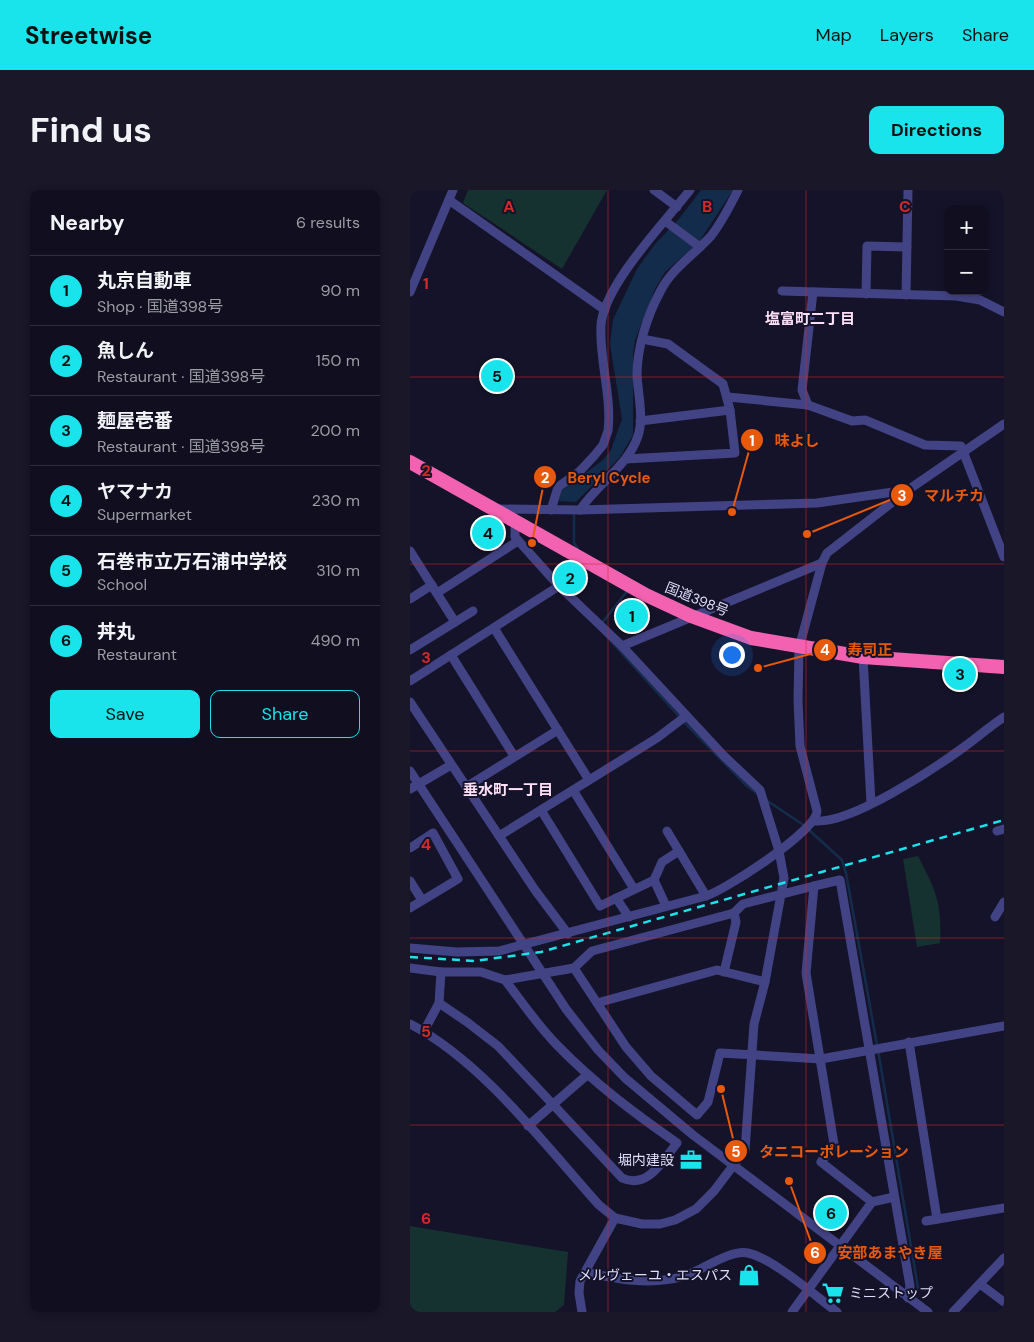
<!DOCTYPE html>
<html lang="en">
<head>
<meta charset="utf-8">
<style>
	:root { --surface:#100e1f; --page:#191728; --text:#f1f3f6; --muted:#9c9ca4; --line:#302e3d; --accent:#19e4ec }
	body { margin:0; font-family:"DM Sans","Noto Sans JP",sans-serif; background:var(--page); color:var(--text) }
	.controls { position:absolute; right:15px; top:15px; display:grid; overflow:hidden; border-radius:10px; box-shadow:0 2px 8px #0003 }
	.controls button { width:45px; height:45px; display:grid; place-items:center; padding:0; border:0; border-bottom:1px solid var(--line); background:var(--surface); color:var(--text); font:25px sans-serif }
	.you { position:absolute; left:321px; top:464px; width:18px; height:18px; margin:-12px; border:4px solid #fff; border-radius:50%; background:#1a73e8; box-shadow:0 0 0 8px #1a73e833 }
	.badge { display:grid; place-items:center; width:32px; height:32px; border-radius:50%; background:var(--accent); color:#111; font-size:16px; font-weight:700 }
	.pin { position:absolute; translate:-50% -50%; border:2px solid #fff; box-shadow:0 1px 5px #0006 }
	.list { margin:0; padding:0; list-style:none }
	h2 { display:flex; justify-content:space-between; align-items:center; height:65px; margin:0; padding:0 20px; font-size:21px }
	h2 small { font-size:16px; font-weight:400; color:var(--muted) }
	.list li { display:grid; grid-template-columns:32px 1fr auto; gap:15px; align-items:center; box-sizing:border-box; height:70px; padding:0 20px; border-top:1px solid var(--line) }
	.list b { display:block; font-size:19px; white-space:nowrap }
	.list p { margin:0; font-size:16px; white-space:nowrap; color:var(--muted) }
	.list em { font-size:16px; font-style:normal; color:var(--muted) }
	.actions { display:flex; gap:10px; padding:15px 20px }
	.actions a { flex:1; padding:11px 0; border:1px solid var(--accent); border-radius:10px; text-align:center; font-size:18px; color:var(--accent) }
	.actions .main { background:var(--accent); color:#111 }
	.map { position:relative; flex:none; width:594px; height:1122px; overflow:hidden; border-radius:10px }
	header { display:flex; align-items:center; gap:30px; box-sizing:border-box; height:70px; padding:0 25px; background:var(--accent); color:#111 }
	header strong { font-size:24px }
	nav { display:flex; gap:28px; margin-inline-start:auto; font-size:18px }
	.intro { display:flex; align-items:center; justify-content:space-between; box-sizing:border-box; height:120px; padding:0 30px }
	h1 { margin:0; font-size:35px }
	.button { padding:12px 22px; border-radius:10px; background:var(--accent); color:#111; font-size:18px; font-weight:700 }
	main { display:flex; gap:30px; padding:0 30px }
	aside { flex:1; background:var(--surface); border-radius:10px; box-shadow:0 2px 8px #0003 }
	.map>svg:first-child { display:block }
</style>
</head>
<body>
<header>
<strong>Streetwise</strong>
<nav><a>Map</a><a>Layers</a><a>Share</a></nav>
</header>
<div class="intro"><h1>Find us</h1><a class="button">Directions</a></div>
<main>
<aside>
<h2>Nearby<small>6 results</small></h2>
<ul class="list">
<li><span class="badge">1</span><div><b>丸京自動車</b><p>Shop · 国道398号</p></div><em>90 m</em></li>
<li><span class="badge">2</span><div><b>魚しん</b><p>Restaurant · 国道398号</p></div><em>150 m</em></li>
<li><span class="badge">3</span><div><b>麺屋壱番</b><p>Restaurant · 国道398号</p></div><em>200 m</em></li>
<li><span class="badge">4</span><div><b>ヤマナカ</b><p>Supermarket</p></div><em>230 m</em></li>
<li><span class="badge">5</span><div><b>石巻市立万石浦中学校</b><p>School</p></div><em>310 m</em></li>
<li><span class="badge">6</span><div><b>丼丸</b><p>Restaurant</p></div><em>490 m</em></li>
</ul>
<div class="actions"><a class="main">Save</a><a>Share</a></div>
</aside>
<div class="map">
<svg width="594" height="1122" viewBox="0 0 594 1122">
	<rect width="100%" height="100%" fill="#151329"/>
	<!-- green -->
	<g fill="#163230">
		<polygon points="58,0 197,0 152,79 53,13"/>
		<path d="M 508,666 C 526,701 532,713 530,753 L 507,757 L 493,669 Z"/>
		<polygon points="0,1036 158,1062 154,1115 145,1122 0,1122"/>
	</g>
	<!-- water -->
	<polygon fill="#142c4c" points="291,0 323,0 289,52 255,82 245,99 225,150 223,164 223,245 210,267 166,312 149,311 151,301 193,270 201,260 212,229 200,154 203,130 227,79 245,54 269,29"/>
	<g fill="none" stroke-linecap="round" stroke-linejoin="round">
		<!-- stream -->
		<g stroke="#142c4c" stroke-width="2.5">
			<polyline points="164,325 164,353 168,359"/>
			<polyline points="192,433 218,400"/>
			<polyline points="188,437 276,534 337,596 349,605"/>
			<polyline points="356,610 395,636"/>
			<polyline points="399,640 432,670 436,683 467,855"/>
			<polyline points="468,860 508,1098"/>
		</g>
		<!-- minor -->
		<g stroke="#424384" stroke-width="9">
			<polyline points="244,0 267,17"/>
			<polyline points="39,10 195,120"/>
			<polyline points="255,31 290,57"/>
			<polyline points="372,101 546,106 570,110 594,122"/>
			<polyline points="0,102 43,0"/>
			<polyline points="456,104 457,56 497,57"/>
			<polyline points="496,105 498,0"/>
			<polyline points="318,207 398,215 442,231 455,230 515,255 551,256 594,367"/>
			<polyline points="398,215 392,200 403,102"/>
			<polyline points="230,231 320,220"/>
			<polyline points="216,269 325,263 320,220 313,194 258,154 232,149"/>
			<polyline points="89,319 170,320 407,313 497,300"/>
			<path d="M 141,320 L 148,297 L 169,282 L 184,266 L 193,255 L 198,241 C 202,206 189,170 191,135 C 194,95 255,32 280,0"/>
			<path d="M 170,320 C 187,294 218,276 228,246 C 234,228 228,204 227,185 C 227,158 237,126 250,102 C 262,78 284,65 301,46 C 312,32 320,16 328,0"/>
			<polyline points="0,361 45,432"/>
			<polyline points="27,403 108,351"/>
			<polyline points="0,409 22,395"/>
			<polyline points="84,438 179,590"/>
			<polyline points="212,456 412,373"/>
			<polyline points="0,460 63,421"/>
			<polyline points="41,465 104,566"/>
			<polyline points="453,467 461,613"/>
			<polyline points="0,491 149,396"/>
			<polyline points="0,512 125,700 158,744"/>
			<polyline points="0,581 156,819 188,860 215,888 283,945 518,1122"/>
			<polyline points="56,597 148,540"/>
			<polyline points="0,599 41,575"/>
			<polyline points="163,600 224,699"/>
			<polyline points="131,620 190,716 244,690 252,672 269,661"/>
			<path d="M 405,631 C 441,634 524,579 554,557 C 568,547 580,536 594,527"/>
			<polyline points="257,641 296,706"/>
			<polyline points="587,641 594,639"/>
			<polyline points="89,646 247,548 276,526"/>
			<polyline points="0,658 23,643 48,689 0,718"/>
			<polyline points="244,690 256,716"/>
			<polyline points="0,691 12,710"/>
			<polyline points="206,708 219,727"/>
			<polyline points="585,727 594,712"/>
			<path d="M 0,758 L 47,762 L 89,761 L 296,706 C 315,700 407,641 407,621 L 390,556 L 388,510 L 389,458 L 412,373 L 417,363 L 498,300 L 594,234"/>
			<polyline points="0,778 31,782 71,782 95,790 164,778 182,761 324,723 333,714 404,696"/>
			<polyline points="164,778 216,857 241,886 287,925 298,912 310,863 411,869 594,836"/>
			<polyline points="314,782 326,732 324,723"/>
			<path d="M 29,813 L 57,832 L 88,856 L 212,988 C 238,1000 253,970 267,953 C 224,923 184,893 148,856 C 128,836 112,812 95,790"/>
			<polyline points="187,813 307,780 355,792"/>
			<path d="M 0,834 C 72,871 135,955 189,1015 L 205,1028 L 232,1034 L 250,1034 L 265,1030 L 286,1019 L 304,1001 L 335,960 L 344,834 L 355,792 L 374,688 L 369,661 L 350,600 L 314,566 L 212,456 L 149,396 L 105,347 L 105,332"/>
			<polyline points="14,841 29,813 31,782"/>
			<polyline points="499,852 527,1029"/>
			<polyline points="118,936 177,885"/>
			<polyline points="462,1012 411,972 424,954 396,783 404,696 430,690 500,1096 498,1108"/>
			<polyline points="516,1031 594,1018"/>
			<path d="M 175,1082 C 207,1089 241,1096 274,1086 C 291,1081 320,1059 338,1063 C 364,1069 404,1105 427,1122"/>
			<polyline points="570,1094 594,1112"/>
			<polyline points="172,1122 169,1103 170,1091 205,1028"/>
			<polyline points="382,1122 462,1012 484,1007"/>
			<polyline points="543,1122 594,1068"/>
		</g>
		<!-- highway -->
		<polyline stroke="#f262b0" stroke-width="14" points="0,272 236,405 281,426 341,448 453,467 594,477"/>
		<!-- rail -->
		<polyline stroke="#19e4ec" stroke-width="2.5" stroke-dasharray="8 6" stroke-linecap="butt" points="0,767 64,771 131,762 594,630"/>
	</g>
	<!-- grid -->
	<path fill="none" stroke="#d62828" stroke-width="1" stroke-opacity="0.55" d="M 198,0 L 198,1122M 396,0 L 396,1122M 0,187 L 594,187M 0,374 L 594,374M 0,561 L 594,561M 0,748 L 594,748M 0,935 L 594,935"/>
	<!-- icons -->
	<defs>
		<g id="office-bare" transform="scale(1.725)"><path d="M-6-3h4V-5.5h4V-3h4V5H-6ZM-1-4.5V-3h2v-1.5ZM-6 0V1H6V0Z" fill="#19e4ec" stroke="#151329" stroke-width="2.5" paint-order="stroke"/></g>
		<g id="shop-bare" transform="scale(1.725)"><path d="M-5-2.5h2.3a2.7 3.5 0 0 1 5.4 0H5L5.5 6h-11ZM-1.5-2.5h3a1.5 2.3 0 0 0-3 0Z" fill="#19e4ec" stroke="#151329" stroke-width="2.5" paint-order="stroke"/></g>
		<g id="supermarket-bare" transform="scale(1.725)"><path d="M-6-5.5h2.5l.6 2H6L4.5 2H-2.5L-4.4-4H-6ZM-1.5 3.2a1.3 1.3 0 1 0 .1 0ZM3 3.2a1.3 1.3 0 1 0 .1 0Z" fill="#19e4ec" stroke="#151329" stroke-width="2.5" paint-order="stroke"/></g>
	</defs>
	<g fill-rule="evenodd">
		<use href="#office-bare" x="281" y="970"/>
		<use href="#shop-bare" x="339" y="1085"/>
		<use href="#supermarket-bare" x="423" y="1103"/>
	</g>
	<g text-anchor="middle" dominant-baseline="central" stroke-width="4" stroke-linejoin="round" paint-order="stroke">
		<!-- street labels -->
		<g font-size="14" fill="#dfddfc" stroke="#151329">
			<text transform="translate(287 409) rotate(22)">国道398号</text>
		</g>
		<!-- poi labels -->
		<g font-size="14" fill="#dfddfc" stroke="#151329" text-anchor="end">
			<text x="264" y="970">堀内建設</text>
			<text x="322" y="1085">メルヴェーユ・エスパス</text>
			<text x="439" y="1103" text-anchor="start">ミニストップ</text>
		</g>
		<!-- neighbourhood labels -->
		<g font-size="15" font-weight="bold" fill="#fcdff4" stroke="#151329">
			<text x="400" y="129">塩富町二丁目</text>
			<text x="98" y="600">垂水町一丁目</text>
		</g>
	</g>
	<g font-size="16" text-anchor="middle" font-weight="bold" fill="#d62828" stroke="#151329" stroke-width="4" stroke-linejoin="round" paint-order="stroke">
		<text x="99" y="22">A</text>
		<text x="297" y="22">B</text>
		<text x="495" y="22">C</text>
		<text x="16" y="99">1</text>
		<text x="16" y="286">2</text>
		<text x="16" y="473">3</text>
		<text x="16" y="660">4</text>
		<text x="16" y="847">5</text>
		<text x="16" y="1034">6</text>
	</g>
	<!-- callouts -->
	<path fill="none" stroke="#e8590c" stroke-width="2" d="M322 322L342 250M122 353L135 287M397 344L492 305M348 478L415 460M311 899L326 961M379 991L405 1063"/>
	<g fill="#e8590c" stroke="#151329" stroke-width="2">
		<circle cx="322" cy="322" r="5"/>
		<circle cx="122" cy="353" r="5"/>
		<circle cx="397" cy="344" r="5"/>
		<circle cx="348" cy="478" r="5"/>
		<circle cx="311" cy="899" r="5"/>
		<circle cx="379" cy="991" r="5"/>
		<circle cx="342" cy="250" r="12"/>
		<circle cx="135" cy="287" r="12"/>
		<circle cx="492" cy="305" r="12"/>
		<circle cx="415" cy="460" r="12"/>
		<circle cx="326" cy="961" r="12"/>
		<circle cx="405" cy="1063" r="12"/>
	</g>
	<g font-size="15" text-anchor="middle" font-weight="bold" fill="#fff">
		<text x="342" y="256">1</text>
		<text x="135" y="293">2</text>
		<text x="492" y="311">3</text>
		<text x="415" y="465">4</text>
		<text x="326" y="967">5</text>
		<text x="405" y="1068">6</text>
	</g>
	<g font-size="15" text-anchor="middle" font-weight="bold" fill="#e8590c" stroke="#151329" stroke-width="4" stroke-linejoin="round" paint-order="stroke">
		<text x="387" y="256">味よし</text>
		<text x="199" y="293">Beryl Cycle</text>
		<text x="544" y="311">マルチカ</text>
		<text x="460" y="465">寿司正</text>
		<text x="424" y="967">タニコーポレーション</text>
		<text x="480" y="1068">安部あまやき屋</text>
	</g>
</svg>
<div class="controls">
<button>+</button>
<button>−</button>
</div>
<div class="you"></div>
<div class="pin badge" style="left:222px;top:426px">1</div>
<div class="pin badge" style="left:160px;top:388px">2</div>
<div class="pin badge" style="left:550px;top:484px">3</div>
<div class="pin badge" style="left:78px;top:343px">4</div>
<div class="pin badge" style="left:87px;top:186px">5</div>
<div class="pin badge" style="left:421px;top:1023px">6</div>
</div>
</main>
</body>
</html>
